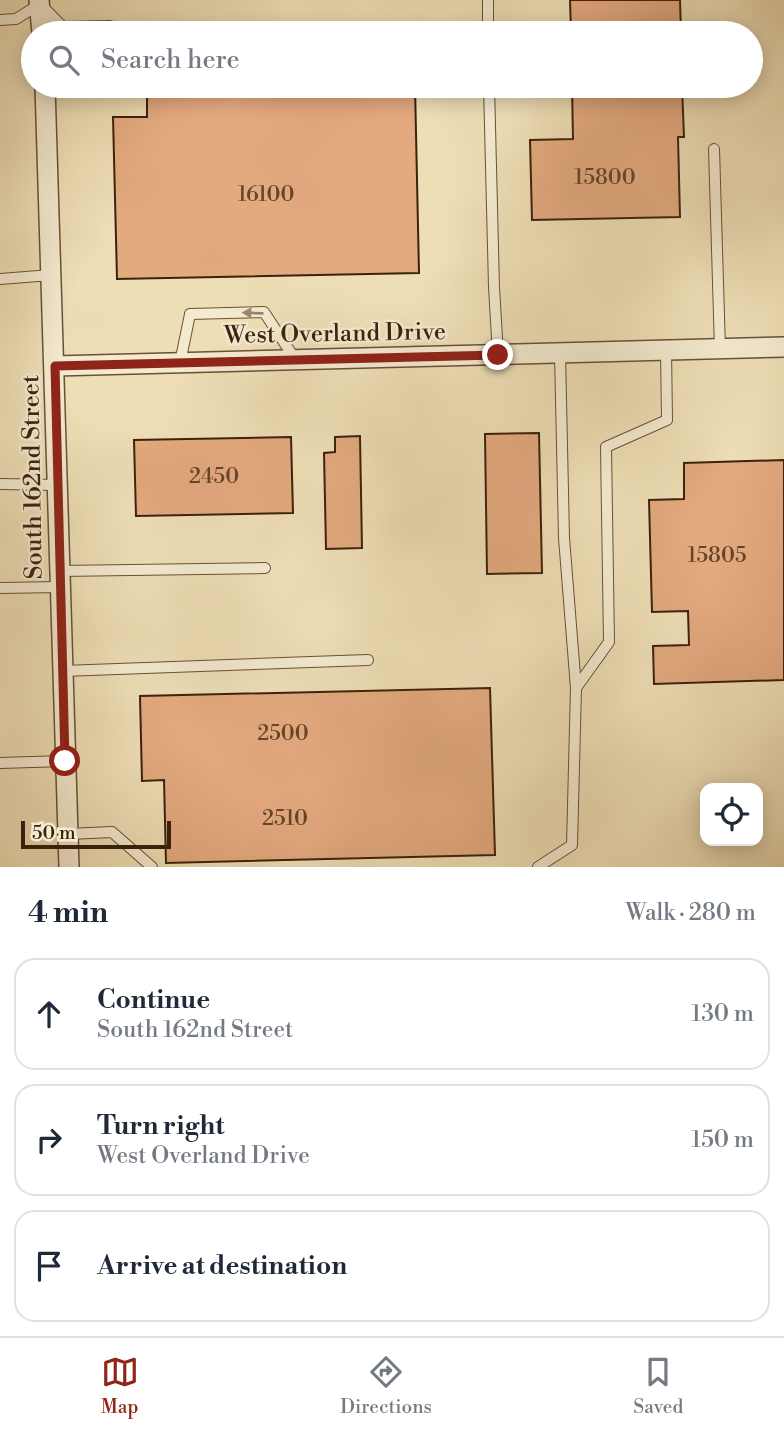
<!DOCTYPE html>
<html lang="en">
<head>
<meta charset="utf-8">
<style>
	:root { --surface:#fff; --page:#f2f2f3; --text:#1f2937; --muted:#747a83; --line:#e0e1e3; --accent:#8f2418 }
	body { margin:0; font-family:"Libre Bodoni",serif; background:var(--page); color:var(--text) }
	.controls { position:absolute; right:21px; bottom:21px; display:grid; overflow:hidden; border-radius:14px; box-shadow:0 4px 18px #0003 }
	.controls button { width:63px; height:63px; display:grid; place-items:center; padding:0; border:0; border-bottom:2px solid var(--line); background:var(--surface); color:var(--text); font:35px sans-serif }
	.scale { position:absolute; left:21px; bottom:18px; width:150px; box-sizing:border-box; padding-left:7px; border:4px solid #3b220c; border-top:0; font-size:19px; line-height:24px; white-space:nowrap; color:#3b220c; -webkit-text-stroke:5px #f4ead0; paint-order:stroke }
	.stop { position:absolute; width:21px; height:21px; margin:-16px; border:5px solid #8f2418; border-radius:50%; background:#fff }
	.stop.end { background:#8f2418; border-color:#fff; box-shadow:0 2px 7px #0008 }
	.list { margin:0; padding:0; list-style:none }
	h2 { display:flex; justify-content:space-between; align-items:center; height:91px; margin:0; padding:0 28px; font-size:30px }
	h2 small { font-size:23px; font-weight:400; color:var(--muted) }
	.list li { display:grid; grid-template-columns:46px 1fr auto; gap:21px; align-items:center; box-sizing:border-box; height:112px; margin:0 14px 14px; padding:0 14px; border:2px solid var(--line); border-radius:21px }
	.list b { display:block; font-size:26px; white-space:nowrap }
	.list p { margin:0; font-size:23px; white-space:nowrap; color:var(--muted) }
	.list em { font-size:23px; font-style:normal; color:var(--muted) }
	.icon { flex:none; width:38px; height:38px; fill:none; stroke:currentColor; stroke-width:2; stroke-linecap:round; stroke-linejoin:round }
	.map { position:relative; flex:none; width:784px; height:867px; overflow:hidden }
	.search { position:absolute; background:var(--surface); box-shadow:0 4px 18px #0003; left:21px; right:21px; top:21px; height:77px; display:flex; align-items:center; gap:18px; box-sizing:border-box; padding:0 24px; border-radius:38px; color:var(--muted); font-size:26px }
	.sheet { height:469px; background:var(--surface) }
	nav { display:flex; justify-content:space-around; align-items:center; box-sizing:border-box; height:98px; border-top:2px solid var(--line); background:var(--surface); font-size:19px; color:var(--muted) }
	nav a { display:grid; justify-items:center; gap:4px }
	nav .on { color:var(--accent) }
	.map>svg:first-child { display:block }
</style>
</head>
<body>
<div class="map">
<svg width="784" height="867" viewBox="0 0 784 867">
	<rect width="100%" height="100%" fill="#eedeb6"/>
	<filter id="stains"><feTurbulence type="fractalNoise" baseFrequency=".00286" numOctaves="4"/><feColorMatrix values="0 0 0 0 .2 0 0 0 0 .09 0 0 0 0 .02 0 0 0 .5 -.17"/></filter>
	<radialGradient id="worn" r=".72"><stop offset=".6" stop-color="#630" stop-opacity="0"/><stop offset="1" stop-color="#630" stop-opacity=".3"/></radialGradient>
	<!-- building -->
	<g fill="#e3a97f" stroke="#3b220c" stroke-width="2">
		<polygon points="570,0 680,0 681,33 571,33"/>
		<polygon points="147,86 169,86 169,90 415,86 419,273 117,279 113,117 147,117"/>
		<polygon points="572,86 682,86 684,137 678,137 680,217 532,220 530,140 573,139"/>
		<polygon points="539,433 542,573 487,574 485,434"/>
		<polygon points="360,436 362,548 326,549 324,453 335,452 335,437"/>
		<polygon points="291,437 293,513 136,516 134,440"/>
		<polygon points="784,460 784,680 654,684 653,646 689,645 688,611 652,612 649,500 684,499 684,463"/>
		<polygon points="490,688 495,855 166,863 164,780 142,781 140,696"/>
	</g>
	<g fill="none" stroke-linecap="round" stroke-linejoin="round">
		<!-- service casing -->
		<g stroke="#685136" stroke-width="12">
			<g id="service">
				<polyline points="488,0 488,33"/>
				<polyline points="0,20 16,19 40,4 63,27 110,26 110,33"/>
				<polyline points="489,86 494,287 498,355"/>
				<polyline points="45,90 111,89 111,86"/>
				<polyline points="714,149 720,349"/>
				<polyline points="0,279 51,275"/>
				<polyline points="560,353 564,538 576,688"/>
				<polyline points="180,363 190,314 264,312 295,359"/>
				<polyline points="0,484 57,485"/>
				<polyline points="59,571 265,568"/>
				<polyline points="0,588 60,587"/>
				<polyline points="62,671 368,660"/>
				<polyline points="0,763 65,761"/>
				<polyline points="68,834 112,832 152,867"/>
				<polyline points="538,867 572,845 576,688 609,642 606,447 667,420 666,351"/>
			</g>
		</g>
		<!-- minor casing -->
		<g stroke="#685136" stroke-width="22">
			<g id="minor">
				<polyline points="39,0 42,33"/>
				<polyline points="45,86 69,867"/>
				<polyline points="55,366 784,347"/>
			</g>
		</g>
		<!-- service -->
		<use href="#service" stroke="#f4ead0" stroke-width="10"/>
		<!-- minor -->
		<use href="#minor" stroke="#f4ead0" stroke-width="19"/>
	</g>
	<!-- one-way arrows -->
	<defs><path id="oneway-solid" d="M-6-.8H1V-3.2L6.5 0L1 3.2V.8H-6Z" transform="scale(1.75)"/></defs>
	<use fill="#98866e" href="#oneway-solid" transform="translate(253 313) rotate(-178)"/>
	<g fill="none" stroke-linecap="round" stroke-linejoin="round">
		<!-- route -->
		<polyline stroke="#8f2418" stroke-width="9" points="65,761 55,366 498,355"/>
	</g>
	<g text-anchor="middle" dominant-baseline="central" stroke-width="5" stroke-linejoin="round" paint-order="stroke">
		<!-- number labels -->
		<g font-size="21" fill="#654429">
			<text x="605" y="178">15800</text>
			<text x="266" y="195">16100</text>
			<text x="214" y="477">2450</text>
			<text x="717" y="556">15805</text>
			<text x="283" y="734">2500</text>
			<text x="285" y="819">2510</text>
		</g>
		<!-- street labels -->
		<g font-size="24" fill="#3b220c" stroke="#f4ead0">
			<text transform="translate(335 334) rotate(-1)">West Overland Drive</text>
			<text transform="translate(33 477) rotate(-91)">South 162nd Street</text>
		</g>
	</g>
	<rect width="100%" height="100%" filter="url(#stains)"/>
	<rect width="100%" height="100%" fill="url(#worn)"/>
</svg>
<div class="controls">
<button><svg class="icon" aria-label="locate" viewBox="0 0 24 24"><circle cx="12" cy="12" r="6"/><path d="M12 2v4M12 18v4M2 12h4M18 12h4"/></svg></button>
</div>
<div class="scale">50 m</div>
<div class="stop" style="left:65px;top:761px"></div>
<div class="stop end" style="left:498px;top:355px"></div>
<div class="search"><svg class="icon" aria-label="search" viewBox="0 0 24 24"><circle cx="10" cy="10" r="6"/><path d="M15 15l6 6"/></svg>Search here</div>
</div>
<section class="sheet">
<h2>4 min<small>Walk · 280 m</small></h2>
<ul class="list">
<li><svg class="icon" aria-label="ahead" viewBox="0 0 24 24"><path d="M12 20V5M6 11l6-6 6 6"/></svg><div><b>Continue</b><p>South 162nd Street</p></div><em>130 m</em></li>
<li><svg class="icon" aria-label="right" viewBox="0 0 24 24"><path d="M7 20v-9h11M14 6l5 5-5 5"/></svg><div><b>Turn right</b><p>West Overland Drive</p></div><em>150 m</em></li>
<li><svg class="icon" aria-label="arrive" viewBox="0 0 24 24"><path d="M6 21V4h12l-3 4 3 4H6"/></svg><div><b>Arrive at destination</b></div></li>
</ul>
</section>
<nav>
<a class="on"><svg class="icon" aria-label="map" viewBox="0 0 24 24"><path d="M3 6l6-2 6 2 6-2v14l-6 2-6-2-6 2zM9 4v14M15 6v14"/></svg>Map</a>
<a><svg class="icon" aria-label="directions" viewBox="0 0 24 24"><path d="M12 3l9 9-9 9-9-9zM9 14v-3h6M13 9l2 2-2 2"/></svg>Directions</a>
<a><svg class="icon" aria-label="saved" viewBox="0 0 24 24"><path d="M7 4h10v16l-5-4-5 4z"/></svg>Saved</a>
</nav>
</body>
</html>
